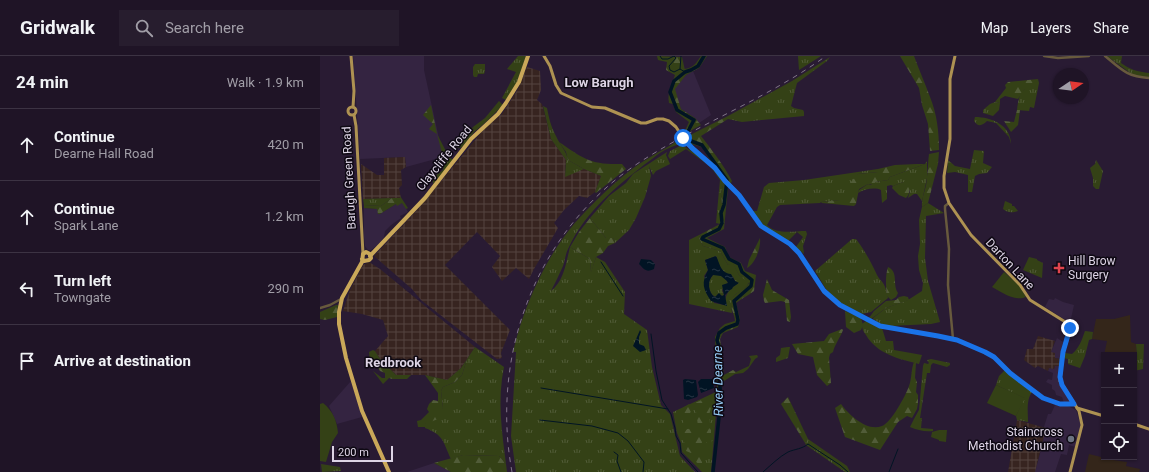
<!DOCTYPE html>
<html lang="en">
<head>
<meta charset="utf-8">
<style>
	:root { --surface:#1f1426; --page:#271d2e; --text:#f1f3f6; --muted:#a19ea7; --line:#3c3343 }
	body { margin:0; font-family:Roboto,sans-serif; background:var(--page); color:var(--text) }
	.controls { position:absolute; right:12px; bottom:12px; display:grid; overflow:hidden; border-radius:0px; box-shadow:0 1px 3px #0004 }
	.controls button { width:36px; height:36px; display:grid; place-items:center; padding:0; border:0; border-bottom:1px solid var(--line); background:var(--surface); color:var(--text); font:20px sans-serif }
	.compass { position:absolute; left:733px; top:12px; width:36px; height:36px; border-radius:50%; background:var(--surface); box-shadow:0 1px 3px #0004; rotate:77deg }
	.scale { position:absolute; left:12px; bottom:10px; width:61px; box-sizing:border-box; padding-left:4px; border:2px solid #ddd4e5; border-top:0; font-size:11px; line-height:14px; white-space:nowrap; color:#ddd4e5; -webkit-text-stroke:3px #0e0913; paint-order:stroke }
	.stop { position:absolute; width:12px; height:12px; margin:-9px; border:3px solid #1a73e8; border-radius:50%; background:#fff }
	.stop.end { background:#1a73e8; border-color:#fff; box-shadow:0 1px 4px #0008 }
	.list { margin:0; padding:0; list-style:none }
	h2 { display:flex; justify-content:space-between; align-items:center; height:52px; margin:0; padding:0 16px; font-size:17px }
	h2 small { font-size:13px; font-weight:400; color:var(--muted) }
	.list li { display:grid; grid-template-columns:26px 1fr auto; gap:12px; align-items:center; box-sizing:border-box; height:72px; padding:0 16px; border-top:1px solid var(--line) }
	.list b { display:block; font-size:15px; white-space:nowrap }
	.list p { margin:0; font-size:13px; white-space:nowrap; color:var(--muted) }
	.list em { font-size:13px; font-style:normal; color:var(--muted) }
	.icon { flex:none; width:22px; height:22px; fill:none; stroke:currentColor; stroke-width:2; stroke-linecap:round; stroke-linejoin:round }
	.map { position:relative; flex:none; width:829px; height:416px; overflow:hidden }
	header { display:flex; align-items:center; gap:24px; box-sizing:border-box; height:56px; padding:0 20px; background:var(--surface); border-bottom:1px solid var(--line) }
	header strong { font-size:19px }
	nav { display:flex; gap:22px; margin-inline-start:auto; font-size:14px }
	.search { width:280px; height:36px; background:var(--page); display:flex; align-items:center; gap:10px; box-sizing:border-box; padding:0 14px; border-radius:0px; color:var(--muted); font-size:15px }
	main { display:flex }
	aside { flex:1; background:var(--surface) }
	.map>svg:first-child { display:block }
</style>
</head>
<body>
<header>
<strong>Gridwalk</strong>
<div class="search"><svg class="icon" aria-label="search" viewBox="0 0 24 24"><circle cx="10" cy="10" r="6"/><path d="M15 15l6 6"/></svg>Search here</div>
<nav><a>Map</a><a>Layers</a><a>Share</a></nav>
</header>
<main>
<aside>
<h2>24 min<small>Walk · 1.9 km</small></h2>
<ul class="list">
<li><svg class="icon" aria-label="ahead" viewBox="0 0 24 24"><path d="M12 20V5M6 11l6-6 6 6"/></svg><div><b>Continue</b><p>Dearne Hall Road</p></div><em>420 m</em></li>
<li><svg class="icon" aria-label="ahead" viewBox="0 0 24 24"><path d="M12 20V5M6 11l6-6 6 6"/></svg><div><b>Continue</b><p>Spark Lane</p></div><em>1.2 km</em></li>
<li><svg class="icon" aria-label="left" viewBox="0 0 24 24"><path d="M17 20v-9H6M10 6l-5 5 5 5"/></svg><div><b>Turn left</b><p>Towngate</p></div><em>290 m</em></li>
<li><svg class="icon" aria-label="arrive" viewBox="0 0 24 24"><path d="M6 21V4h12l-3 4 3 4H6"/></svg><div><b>Arrive at destination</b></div></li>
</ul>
</aside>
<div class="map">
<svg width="829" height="416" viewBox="0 0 829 416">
	<defs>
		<pattern id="industrial-grid" width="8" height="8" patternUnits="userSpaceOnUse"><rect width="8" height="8" fill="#372420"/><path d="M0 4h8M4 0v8" fill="none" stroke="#544340"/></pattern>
		<pattern id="grass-tufts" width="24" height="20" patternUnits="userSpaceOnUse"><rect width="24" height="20" fill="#344116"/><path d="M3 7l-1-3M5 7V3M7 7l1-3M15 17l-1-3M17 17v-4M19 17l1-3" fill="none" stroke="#515c38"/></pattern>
		<pattern id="forest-firs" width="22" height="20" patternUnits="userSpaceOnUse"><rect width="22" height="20" fill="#344116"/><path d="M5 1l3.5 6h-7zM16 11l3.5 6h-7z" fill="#515c38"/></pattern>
		<pattern id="water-ripples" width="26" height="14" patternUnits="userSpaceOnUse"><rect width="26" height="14" fill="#011424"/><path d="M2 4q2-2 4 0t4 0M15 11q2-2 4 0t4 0" fill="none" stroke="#263544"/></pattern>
	</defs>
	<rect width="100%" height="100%" fill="#291b33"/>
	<!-- built -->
	<g fill="#342441">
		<polygon points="33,0 104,0 104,14 123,101 86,111 85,101 40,103"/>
		<polygon points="373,15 391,59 379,67 375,62 361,53 354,32 366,19"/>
		<polygon points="83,147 88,156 80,160 81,162 71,169 65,175 64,181 59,188 51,194 48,194 45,190 44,181 44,152 57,153 60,158 76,148"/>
		<polygon points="735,242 743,246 754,249 750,267 725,251 729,243 734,244"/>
		<polygon points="737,282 743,286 741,296 741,303 735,302 731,296"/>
		<polygon points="735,309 740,310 739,321 741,331 750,346 744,347 742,341 736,339 735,335 732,333 732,329 726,326 728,323 732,324 733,317 728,315 729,311 734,313"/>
		<polygon points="31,325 42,361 17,368 9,350"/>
		<polygon points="735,349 748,350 756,354 761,369 755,391 749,389 747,399 741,398 735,416 715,416 721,394 726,372 724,371 728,358 731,358"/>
		<polygon points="114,407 131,416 87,416"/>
	</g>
	<!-- industrial -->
	<g fill="url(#industrial-grid)">
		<polygon points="207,11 220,15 221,34 217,44 222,48 231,83 246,104 245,120 264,113 281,120 275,136 267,142 259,140 244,154 234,167 238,172 214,213 209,223 196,212 182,225 172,211 180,200 157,176 125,209 190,274 181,297 182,302 177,303 101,244 92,233 54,200 98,153 165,72 182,58 198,33"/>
		<polygon points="85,101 86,111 81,114 82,129 79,132 81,142 43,143 41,108 57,119 64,119 64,102"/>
		<polygon points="49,206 60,213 155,291 141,312 127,324 105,319 76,319 60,303 55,295 68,280 63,264 42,258 23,255 30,234 43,209"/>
		<polygon points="718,280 735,285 731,296 735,297 735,302 741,303 740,310 735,310 734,313 729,312 728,315 718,310 715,312 704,304 707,293 713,293"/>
		<polygon points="697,364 726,372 715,416 688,416"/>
	</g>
	<!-- education -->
	<g fill="#34261a">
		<polygon points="810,259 811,286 816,288 817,299 784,299 784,310 782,309 787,285 772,283 776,263 794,263"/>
		<polygon points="769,398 793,404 807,406 806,410 820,413 819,416 765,416"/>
	</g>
	<!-- grass -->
	<g fill="url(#grass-tufts)" fill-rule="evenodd">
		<polygon points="198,0 206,0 197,26 186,44 182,42 196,16 187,13"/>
		<path d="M 381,0 L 387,0 L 379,12 L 366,19 L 364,13 C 374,12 376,7 381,0 Z"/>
		<polygon points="478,0 501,0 479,14"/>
		<path d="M 787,0 L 802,0 L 801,7 C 809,13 818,16 829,17 L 829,21 L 813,19 Z"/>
		<polygon points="510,1 507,5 477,27 471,50 474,52 483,54 484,56 484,60 422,66 408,63 408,60 472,25"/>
		<polygon points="155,8 165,8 165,15 164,18 158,18 157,21 154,21 153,19 153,11"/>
		<path d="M 718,23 L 719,27 L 714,52 L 710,51 L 709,55 L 697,54 C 698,46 699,37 705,33 C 710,29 715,29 718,23 Z"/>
		<polygon points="179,45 183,49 166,66 154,76 153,71 165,62"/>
		<polygon points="675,46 680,47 679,54 673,60 663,57 663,54 670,48"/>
		<path d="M 223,50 L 227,52 C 229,62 231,71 236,80 C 240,89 246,94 248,104 L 264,113 L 245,121 L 246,104 L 231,83 Z"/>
		<path d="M 655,61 C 671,61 691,69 691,88 L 689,81 L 676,67 L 667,65 C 662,70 658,71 654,65 Z"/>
		<path d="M 117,78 L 129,101 L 133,104 L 113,128 C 112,121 118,118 123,114 L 124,108 L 117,102 L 123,101 Z"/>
		<path d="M 361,83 L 361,87 C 354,90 343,94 337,99 C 303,125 266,153 248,193 C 245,199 245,205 243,210 C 239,219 235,227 231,235 C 244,225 246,207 250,191 L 270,203 L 271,216 L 276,201 L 285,206 L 305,236 L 304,258 L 327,274 L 332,311 L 341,349 L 350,358 L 360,400 L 375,416 L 196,416 L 191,380 L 196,296 L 193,296 C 203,252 225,202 254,168 C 270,150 288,132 307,117 C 323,104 343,94 361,83 Z"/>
		<polygon points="362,89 389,107 404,125 401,137 402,149 400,158 400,168 396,167 400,124 391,111 366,93 350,103 348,100 350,95"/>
		<polygon points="654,94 664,95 663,107 672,111 667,117 659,118 655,120 652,136 648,136 648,119 635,116 627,117 628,104 635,110 650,113"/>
		<polygon points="347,96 346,99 350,108 336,115 333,119 329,110 331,120 325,141 316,162 309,174 295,187 293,182 286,182 270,162 289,140 306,127 313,118"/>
		<polygon points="776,104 783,115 779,133 776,133 773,130 773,122 770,112 775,108"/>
		<path d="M 607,105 L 607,122 L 602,145 L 597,138 L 594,138 L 588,142 L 590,135 L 583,126 L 573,130 L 571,129 L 567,130 L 567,143 L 562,147 L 561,134 C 555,131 544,133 538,137 L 539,134 L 548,128 L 551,129 L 555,126 L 568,124 L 570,121 L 605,108 Z"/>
		<path d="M 558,113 L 558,116 L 538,118 L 528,142 L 521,144 L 501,146 L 500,147 L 460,149 L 457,151 L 447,169 C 456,179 474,175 486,175 L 487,178 L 483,190 L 484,198 L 476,191 L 483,181 L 477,176 L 468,185 L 445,171 L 433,155 L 437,155 L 444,131 L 449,127 L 484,124 Z"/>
		<polygon points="72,142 61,150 44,149 43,143"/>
		<path d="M 685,145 L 692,148 L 692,150 L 694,150 L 698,155 C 692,157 688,157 683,153 Z"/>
		<polygon points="608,147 624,157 606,160 605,202 608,225 620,266 611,268 570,270 561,268 553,263 553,262 566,252 588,244 602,235 603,227 599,214 598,200 600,188 599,164 602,151"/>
		<path d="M 381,178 L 379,182 L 383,190 L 400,195 L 408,209 L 413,207 L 419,219 L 429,226 C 422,242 409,230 412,257 L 369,248 L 369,184 ZM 396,200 L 400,212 L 405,217 L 413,221 L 415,225 L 418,227 C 409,233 406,237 404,249 L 394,247 L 384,220 L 388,214 L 385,204 Z"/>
		<path d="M 532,183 L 536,183 C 545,195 551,206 557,219 C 559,223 561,224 563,227 C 566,231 567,238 568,242 L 551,256 L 542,258 L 517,245 L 506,233 L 495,215 Z"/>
		<polygon points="709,201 717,203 717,204 723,207 722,222 703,214"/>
		<path d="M 393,219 C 400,218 405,221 408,227 L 402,234 L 404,239 L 402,240 L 398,238 L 396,241 C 390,239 389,232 388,226 Z"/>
		<path d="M 546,265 L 557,271 L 562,272 L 566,285 L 573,285 L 574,294 L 602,299 L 599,308 C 579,303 557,298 546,279 C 543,275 542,273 542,268 Z"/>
		<path d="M 765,275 L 773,276 L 772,283 L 769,284 L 765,300 L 760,312 L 748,308 L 748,303 L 744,302 L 745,297 L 752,298 C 759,292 762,284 765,275 Z"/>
		<polygon points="816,288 824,288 823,313 814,315 814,301 815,299 817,299"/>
		<path d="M 155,291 L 184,311 C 177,344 182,376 186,408 L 179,400 L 143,399 L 131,403 C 123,386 124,379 105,372 L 105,368 L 123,352 L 121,335 L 123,331 L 135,326 L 142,319 L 147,303 Z"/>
		<path d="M 611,303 L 630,307 L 630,309 L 627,311 L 613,307 L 611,309 L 610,317 L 607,317 L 600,362 L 602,362 L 601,372 L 613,373 L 613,375 C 605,376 597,374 590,371 L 594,363 L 599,354 L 603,310 L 604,307 L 608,308 L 609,307 L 607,304 Z"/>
		<path d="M 685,314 L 712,336 C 706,344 708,357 708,366 L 697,364 L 696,360 L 704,342 L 676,329 L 679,320 Z"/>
		<polygon points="398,335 391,416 382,416 362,396 361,387 357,377 353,356"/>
		<polygon points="488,383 527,410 530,416 525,416 486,389 485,387"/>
		<polygon points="1,408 20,411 21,415 2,416"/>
	</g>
	<!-- forest -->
	<g fill="url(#forest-firs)">
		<path d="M 337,0 L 362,1 L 366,19 L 355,33 L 361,53 L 375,62 L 381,69 L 363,79 L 369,66 L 356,56 L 353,48 L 349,47 C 347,36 352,29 355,19 L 346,14 L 347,6 L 338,4 Z"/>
		<path d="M 580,0 L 594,0 C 599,14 605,27 610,41 C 617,58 619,76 619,94 L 610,95 L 608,68 L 602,49 L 599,32 Z"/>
		<polygon points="718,23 716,28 704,34 698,43 685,40 680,43 680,47 675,46 686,32 685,29 688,26"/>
		<polygon points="111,49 117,78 109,73 113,68 103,59"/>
		<polygon points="697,54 700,54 698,69 691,76 684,65 694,66"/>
		<path d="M 408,60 L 408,63 L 381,80 C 392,94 403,108 412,125 L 408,132 L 404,173 L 387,182 L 405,191 L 409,201 L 421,207 L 425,215 L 436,219 L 434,235 C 428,240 422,242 416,247 L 420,263 L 418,271 L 403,277 L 400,283 C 402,295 402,307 404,319 L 413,314 L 416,316 L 429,310 L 431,303 L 429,300 L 437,299 L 438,301 L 435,303 L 428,313 L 423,317 L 415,318 L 404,325 L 403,324 L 402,330 L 397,332 L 395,281 L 400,272 L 405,268 L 415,265 C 415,259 410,252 411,245 C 413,236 425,235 429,227 L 419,219 L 413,208 L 408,209 L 400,195 L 383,190 L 379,182 L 381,178 L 400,168 L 400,158 L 402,149 L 401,137 L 404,125 L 382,91 L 368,87 L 364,82 Z"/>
		<polygon points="153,71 154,76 142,91 139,92 137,91"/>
		<path d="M 239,86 C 264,103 271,109 302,108 L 306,113 L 276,137 L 275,136 L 281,120 L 264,113 L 248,104 L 246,96 Z"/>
		<path d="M 619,96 L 618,108 L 608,147 L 602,151 C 601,141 607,132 607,121 C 608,113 608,106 609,98 Z"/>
		<polygon points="597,108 605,108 570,121 568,124 555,126 554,129 548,128 539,133 536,148 534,150 502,147 501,146 520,144 523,142 527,141 530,127 538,118 558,116 558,113 575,109"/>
		<path d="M 583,126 C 591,128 591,137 586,142 L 579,139 L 572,132 L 573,130 Z"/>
		<polygon points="80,140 88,152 86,153 82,147 77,150 76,148 60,158 58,158 57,153 44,152 44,149 61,150 72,142 80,142"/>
		<polygon points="270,162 286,182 293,182 295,187 288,190 283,197 276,201 271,217 270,203 250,191 259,176"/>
		<path d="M 440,182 C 441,191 436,207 427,212 L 429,204 Z"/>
		<path d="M 568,211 C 579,216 572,228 578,237 L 576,241 L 571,244 L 567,240 C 566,232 565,220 568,211 Z"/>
		<polygon points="447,223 452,234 469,244 471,261 470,266 467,265 465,246 461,245 445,247 444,245 443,239"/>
		<polygon points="584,240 588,241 589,244 566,252 551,263 549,262 554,255 566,245 576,244 579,241"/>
		<polygon points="16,249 18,249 17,261 5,264 0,263 0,256"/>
		<polygon points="525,255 541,262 543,269 541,274 534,277 526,271"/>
		<path d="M 522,273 L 523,274 C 520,282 515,288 513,296 L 510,298 L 509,302 L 511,327 L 507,330 L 497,319 L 493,301 L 478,298 L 472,288 L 504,285 L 509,278 Z"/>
		<polygon points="468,291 470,291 468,302 456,306 456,302 460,299 461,292"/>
		<polygon points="53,294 55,295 60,303 76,319 91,319 87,323 72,323 69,322 63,328 53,315 62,322 65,322 65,317 60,315 55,307 52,305 50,307 49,296"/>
		<polygon points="147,303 142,319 135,326 123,331 121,335 123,352 118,363 105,368 106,371 98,371 97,365 101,364 109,356 107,353 109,348 113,344 118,345 118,337 105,319 127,324 141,312"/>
		<path d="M 594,306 L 596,307 L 595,322 L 597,326 L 596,336 L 598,339 L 598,347 L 597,353 L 592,362 L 587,360 L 578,366 L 560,394 L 525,381 L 515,352 L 521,348 C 529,359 547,376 562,370 C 571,367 586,339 589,330 C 592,322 591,313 594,306 Z"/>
		<polygon points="392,339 393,345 389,359 390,368 390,369 378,370 376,355 373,348"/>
		<polygon points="468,341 488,383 485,387 461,348"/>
		<polygon points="369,348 373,352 370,357 373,370 369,371 367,370 364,372 363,364 361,361 361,353"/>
		<polygon points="384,372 389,372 391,374 391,378 390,379 391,380 392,387 388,388 385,385 382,386 381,390 386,400 385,403 382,404 382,408 380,409 371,402 371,397 366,395 367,391 363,384 363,377 367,373"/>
		<polygon points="143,399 179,400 186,408 187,416 131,416 114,407"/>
	</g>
	<!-- green -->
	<g fill="#344116">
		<path d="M 684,216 L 699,229 L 706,241 C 695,246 681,236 672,231 Z"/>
		<polygon points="676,329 705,342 696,360 667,347"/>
		<path d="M 3,347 C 13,355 17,365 18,377 L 12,386 L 6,406 L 0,405 L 0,348 Z"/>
		<polygon points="619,374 627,374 626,386 619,385 619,384 611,381 612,376"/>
	</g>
	<!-- water -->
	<g fill="url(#water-ripples)" fill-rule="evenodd">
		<path d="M 396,200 C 400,207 400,217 411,218 L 415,225 L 419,227 L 413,231 L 412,233 L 410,234 L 405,239 L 407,250 L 391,245 C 383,233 381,227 388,214 L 385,204 ZM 393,219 L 401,220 L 407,225 L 408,227 L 402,229 L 404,239 L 402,240 L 399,237 L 395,241 C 388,237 387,225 393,219 Z"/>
		<path d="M 321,203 L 331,204 L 335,208 L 334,213 C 326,217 324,213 319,208 Z"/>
		<polygon points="320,274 321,276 319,281 319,288 324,290 326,294 320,296 313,290"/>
		<polygon points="365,323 376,324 378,339 377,341 368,344 364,343 363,324"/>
		<polygon points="381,323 393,323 394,332 381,337 378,326"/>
	</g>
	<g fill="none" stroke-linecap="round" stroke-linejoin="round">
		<!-- stream -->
		<g stroke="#011424" stroke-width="1">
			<polyline points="340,0 342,3 348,3 354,0 356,2 349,10 350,14 354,16 360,13 365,16"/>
			<polyline points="360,13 361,0"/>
			<polyline points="281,206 303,240"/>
			<polyline points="331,278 336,315 342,344 351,358 355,372 356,380 360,387 361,397 378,416"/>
			<polyline points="221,332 348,353"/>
			<polyline points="220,364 272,370 298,377 308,385 324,406 323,416"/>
			<polyline points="294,396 298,399 297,405 301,416"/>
			<path d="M 443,416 C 451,409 459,401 468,396 C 475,393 482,393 488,388 L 520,409 L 528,416"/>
			<polyline points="569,416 578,393"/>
		</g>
		<!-- river -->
		<polyline stroke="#011424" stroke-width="3.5" points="384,0 378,10 371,14 365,16 354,25 350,36 357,54 374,64 367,77 371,85 382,89 407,124 404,149 401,157 402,167 399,173 383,181 382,183 403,192 409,203 419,208 422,216 432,224 431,230 414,245 418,264 417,268 406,272 399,277 397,284 400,294 399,319 401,343 393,416"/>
		<!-- minor -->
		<g stroke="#685a3d" stroke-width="2.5">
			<polyline points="724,0 738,2 769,0"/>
			<path d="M 785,0 C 802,14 806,20 829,22"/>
			<polyline points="629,147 625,150 625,153 629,193 628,229 633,283"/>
			<polyline points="0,252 10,249 21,243"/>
		</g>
		<!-- major -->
		<g stroke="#ae9252" stroke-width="3">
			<polyline points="31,0 34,35 33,51"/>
			<polyline points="224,0 230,10 236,29 241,37 272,51 285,52 321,67 326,67 337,63 343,63 349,65 356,71 367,88 390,107 419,139 441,170 470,188 479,197 504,235 520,249 560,270 618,280 637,284 667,297 674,301 690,317 723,342 740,348 754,348"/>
			<polyline points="635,0 630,23 630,83 624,120 624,132 629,147 651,179 700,229 710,244 747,267 750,270 750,275 743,296 740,325 759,355 762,369 750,416"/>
			<circle cx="32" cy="55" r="4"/>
			<polyline points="34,59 36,70 43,198"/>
			<polyline points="757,352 784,360"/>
			<polyline points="814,368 829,373"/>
		</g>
		<!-- highway -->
		<g stroke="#caa859" stroke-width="4">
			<polyline points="50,200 105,142 151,83 178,58 186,47 199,26 208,0"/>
			<polyline points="42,203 44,205 49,204 51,202 50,198 46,196 43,198 42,206 22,242 19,256 19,268 26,302 42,355 69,416"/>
		</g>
		<!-- rail -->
		<path stroke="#81758a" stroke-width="1" stroke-dasharray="5 5" stroke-linecap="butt" d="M 192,416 C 170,297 217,173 320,106 C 380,67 448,42 506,0"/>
	</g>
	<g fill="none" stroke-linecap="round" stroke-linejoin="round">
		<!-- route -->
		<polyline stroke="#1a73e8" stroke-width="5" points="363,82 372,92 395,112 405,125 419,139 441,170 470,188 479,197 504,235 520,249 560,270 618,280 637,284 665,296 674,301 690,317 723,342 740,348 754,348 742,329 740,321 743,296 750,272"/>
	</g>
	<!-- markers -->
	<path fill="#e0444e" stroke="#0e0913" stroke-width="1.5" d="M737 206h4v4h4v4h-4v4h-4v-4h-4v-4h4z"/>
	<circle fill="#6b7280" stroke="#0e0913" stroke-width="1.5" cx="751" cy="383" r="4"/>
	<g text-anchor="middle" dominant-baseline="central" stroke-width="3" stroke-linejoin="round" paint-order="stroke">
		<!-- street labels -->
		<g font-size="12" fill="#ddd4e5" stroke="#0e0913">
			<text transform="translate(124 102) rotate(-51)">Claycliffe Road</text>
			<text transform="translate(29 122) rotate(-93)">Barugh Green Road</text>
			<text transform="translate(690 208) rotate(47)">Darton Lane</text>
		</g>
		<!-- poi labels -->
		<g font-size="12" fill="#ddd4e5" stroke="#0e0913" text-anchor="start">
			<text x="748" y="205">Hill Brow<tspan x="748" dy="14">Surgery</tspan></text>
			<text x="743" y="376" text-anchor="end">Staincross<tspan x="743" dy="14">Methodist Church</tspan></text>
		</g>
		<!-- neighbourhood labels -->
		<g font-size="13" font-weight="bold" fill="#ddd4e5" stroke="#0e0913">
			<text x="279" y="26">Low Barugh</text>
			<text x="73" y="306">Redbrook</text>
		</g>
		<!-- water labels -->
		<g font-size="13" font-style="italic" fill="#96ccf6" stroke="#0e0913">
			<text transform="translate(398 325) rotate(-91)">River Dearne</text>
		</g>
	</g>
</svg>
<div class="controls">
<button>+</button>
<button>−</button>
<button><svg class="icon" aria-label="locate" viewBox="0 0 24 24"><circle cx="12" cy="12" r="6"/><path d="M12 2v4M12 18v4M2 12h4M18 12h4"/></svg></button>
</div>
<svg class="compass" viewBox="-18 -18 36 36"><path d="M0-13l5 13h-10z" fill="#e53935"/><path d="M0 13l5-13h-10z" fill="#a19ea7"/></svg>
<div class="scale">200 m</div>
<div class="stop" style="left:363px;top:82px"></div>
<div class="stop end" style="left:750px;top:272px"></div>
</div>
</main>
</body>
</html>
